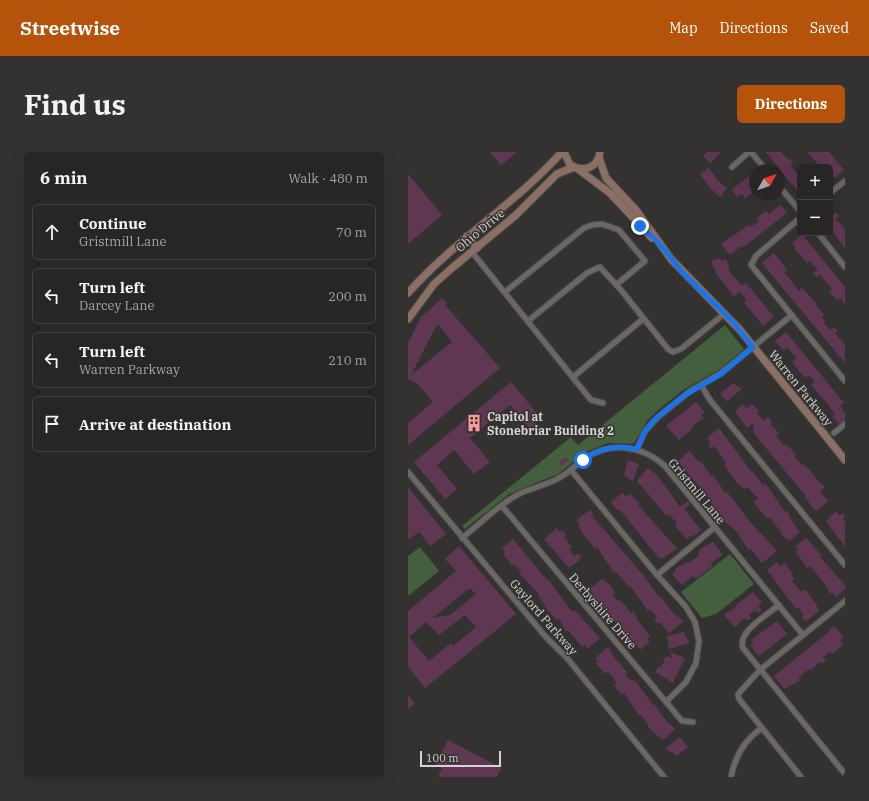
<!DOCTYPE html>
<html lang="en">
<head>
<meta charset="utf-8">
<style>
	:root { --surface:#272624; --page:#333231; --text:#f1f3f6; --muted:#a4a5a6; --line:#434341; --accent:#b45309 }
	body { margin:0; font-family:"IBM Plex Serif",serif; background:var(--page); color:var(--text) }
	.controls { position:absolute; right:12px; top:12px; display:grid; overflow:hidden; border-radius:6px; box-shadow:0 4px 16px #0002 }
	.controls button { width:36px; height:36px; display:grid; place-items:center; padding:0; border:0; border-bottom:1px solid var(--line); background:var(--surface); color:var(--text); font:20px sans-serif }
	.compass { position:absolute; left:341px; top:12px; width:36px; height:36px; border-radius:50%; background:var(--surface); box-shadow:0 4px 16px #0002; rotate:50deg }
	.scale { position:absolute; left:12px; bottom:10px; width:81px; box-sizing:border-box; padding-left:4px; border:2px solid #d5d4d3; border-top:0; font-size:11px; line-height:14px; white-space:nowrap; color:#d5d4d3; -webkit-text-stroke:3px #343230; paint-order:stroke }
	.stop { position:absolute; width:12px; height:12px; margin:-9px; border:3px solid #1a73e8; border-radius:50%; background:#fff }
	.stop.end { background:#1a73e8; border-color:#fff; box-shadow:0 1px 4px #0008 }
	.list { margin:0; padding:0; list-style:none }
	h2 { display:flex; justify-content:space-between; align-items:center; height:52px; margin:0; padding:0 16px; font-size:17px }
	h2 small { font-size:13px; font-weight:400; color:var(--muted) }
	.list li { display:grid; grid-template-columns:26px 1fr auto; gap:12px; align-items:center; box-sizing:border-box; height:56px; margin:0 8px 8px; padding:0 8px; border:1px solid var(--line); border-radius:6px }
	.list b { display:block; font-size:15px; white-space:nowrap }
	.list p { margin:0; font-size:13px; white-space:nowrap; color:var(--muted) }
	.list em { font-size:13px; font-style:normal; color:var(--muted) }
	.icon { flex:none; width:22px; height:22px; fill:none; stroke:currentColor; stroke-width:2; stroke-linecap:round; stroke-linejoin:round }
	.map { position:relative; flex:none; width:437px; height:625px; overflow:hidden; border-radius:6px }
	header { display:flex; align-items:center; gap:24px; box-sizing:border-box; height:56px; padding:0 20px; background:var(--accent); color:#fff }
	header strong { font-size:19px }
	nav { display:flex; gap:22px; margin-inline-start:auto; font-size:14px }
	.intro { display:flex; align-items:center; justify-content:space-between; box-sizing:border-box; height:96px; padding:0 24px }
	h1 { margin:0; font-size:28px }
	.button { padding:10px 18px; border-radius:6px; background:var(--accent); color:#fff; font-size:14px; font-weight:700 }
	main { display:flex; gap:24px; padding:0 24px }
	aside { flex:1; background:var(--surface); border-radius:6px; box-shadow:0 4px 16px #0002 }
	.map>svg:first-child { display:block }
</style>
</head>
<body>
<header>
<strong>Streetwise</strong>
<nav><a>Map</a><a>Directions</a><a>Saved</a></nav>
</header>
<div class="intro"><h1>Find us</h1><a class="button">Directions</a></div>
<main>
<aside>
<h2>6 min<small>Walk · 480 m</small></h2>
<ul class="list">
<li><svg class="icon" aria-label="ahead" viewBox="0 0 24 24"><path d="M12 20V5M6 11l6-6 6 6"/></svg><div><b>Continue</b><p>Gristmill Lane</p></div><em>70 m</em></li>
<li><svg class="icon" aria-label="left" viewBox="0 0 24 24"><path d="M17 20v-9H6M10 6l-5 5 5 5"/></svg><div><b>Turn left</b><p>Darcey Lane</p></div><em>200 m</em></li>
<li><svg class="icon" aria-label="left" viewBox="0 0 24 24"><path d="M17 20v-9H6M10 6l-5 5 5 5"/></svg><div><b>Turn left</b><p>Warren Parkway</p></div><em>210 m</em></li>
<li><svg class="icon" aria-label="arrive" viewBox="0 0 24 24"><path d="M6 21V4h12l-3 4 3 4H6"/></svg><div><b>Arrive at destination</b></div></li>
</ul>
</aside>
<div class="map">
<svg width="437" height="625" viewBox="0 0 437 625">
	<rect width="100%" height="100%" fill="#343230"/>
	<!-- green -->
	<g fill="#435f3d">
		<polygon points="317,173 336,197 312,217 275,238 248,260 239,269 227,290 224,292 200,291 178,300 150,322 101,342 57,377 54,374 163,285 170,293"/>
		<polygon points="12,395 31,419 0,444 0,404"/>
		<polygon points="322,402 346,432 308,462 294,466 273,440"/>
	</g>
	<!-- building -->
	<g fill="#603753" fill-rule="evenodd">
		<polygon points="82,0 109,0 93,13"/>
		<polygon points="299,0 313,0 302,11 295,4"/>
		<polygon points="358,0 373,0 380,8 382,6 385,10 382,13 388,21 392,18 392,42"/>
		<polygon points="399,0 421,0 436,18 427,26 422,20 422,15 413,15"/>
		<polygon points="301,16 310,29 319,36 312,45 302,36 292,22"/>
		<polygon points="347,20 347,38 337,47 334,41 329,45 324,37"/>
		<polygon points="0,22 34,63 0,92"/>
		<polygon points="372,53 379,61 334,96 333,94 322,103 313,92 341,73 343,75 351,69 349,66 358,59 361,62"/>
		<polygon points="428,60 431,64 428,67 437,77 437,96 422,77 422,65"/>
		<polygon points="394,82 437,135 437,152 432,146 429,148 421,139 424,137 412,123 409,125 405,121 410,118 402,109 399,111 386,96 388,95 384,91"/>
		<polygon points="366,101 379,118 376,120 391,139 394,136 409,152 408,153 416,163 414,165 418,170 416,171 422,178 426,175 430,179 427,181 437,193 437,211 354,111"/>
		<polygon points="312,106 313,109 318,107 322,118 320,118 334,134 338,131 366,165 355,174 336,150 339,148 332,140 326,144 309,123 303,109"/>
		<path d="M 34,146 L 39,152 L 37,153 L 92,216 L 0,293 L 0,271 L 25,250 L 10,232 L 1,227 L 0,229 L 0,191 L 13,165 ZM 31,173 L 44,190 L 3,223 L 27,176 Z"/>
		<polygon points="378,180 436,251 432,254 437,260 437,268 431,272 424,264 427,262 418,250 403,233 407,230 401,223 397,226 384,210 389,206 379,195 376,198 367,189"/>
		<polygon points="103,230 133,266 122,277 102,253 62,286 82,310 66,322 47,299 45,299 29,313 49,337 37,347 6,310"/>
		<polygon points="325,231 334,237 319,249 313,243 313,241"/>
		<polygon points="288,250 297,260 293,263 296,266 284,274 285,276 271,288 258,274"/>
		<polygon points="335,252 339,256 344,252 351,259 349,261 356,269 360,265 364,270 362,272 371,281 368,283 376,294 378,292 388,302 386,304 393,313 395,312 401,317 412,332 413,331 417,335 412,339 420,349 410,358 407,358 404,355 397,345 398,344 348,284 346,281 345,271 339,276 336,272 327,259"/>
		<polygon points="311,276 343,319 346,321 355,333 358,332 377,360 379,359 382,363 381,364 385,370 392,380 381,389 373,382 374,381 362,366 360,367 350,356 346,350 350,347 340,335 337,337 329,331 316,313 318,312 315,306 306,294 303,297 300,292 303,290 299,286"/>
		<polygon points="281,299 291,310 293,309 303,324 304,323 308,327 317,341 319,340 343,371 369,399 354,411 343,397 342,399 338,394 328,379 315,368 316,367 309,358 308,359 299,344 270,309"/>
		<polygon points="158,305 161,308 154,314 151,310"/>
		<polygon points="220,308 231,312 225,329 216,324"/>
		<polygon points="240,316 249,323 272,355 280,349 282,352 276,357 293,378 284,385 282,384 279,387 267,374 269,372 262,363 259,364 229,329"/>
		<polygon points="0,335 38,382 22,394 11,380 0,388"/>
		<polygon points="214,341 218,345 222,342 232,352 230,353 253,379 269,396 254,407 253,405 251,406 212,358 210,359 203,350"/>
		<polygon points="182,358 186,363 184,364 236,424 252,446 253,445 266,462 276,469 261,481 252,470 250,472 246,467 249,466 242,457 240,459 223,435 222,436 208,420 206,421 189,395 187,397 177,385 170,373 172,372 168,368"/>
		<polygon points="428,359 431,364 435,361 437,363 435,368 437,370 437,395 418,369"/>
		<polygon points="149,376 152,380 154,378 158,383 156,385 164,395 161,398 166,404 170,401 174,406 161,416 136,387"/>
		<polygon points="398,386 414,404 412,405 437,433 437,437 428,445 424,440 422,442 419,437 420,436 402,414 399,416 388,400 390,398 387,395"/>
		<polygon points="105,387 139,428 140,427 164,460 166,458 170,462 192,486 179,497 177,493 174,495 160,478 158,479 151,467 149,468 140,459 130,443 131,442 111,421 113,420 106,412 104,414 95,402 97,400 94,396"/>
		<polygon points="305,390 315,403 303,411 305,414 301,417 287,427 285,424 274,433 264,422 268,419 267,417 280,409 281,411 291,403 289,401 295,395"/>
		<path d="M 51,394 L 108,462 L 17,536 L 0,515 L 0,459 L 48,419 L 37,407 ZM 63,437 L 68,442 L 42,463 L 25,466 L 59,438 ZM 57,463 L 68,475 L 45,494 L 43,491 L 21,509 L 1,485 L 18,470 L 31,483 Z"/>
		<polygon points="369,410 372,415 377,411 385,422 383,423 386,427 384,429 393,440 397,437 409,453 408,454 412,458 400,468 397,469 394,464 396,463 391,456 388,457 359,418"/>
		<polygon points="194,427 203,434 207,441 205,443 210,449 211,448 216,452 223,461 225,460 229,465 228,466 242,484 239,487 242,490 232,498 184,443 185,442 181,437"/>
		<polygon points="345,440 354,450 350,454 354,458 350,461 347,458 341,463 343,466 339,469 337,466 327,475 316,463 320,459 322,460 328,455 327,454"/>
		<polygon points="369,469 379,482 351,504 342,493 346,491 343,488"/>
		<polygon points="426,474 435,485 432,488 435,493 424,502 422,499 415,505 418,508 414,512 412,510 402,519 401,517 390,526 393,528 376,537 366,524 422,479 421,478"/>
		<polygon points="276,480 281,491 261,497 259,484"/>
		<polygon points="200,495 210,511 211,510 215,515 219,521 217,523 223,529 224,528 228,530 245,553 246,552 258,569 267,577 255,588 244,579 239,573 240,572 233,563 232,564 216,541 214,543 209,538 206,533 209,531 204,524 199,520 197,522 188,511 190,510 187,506"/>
		<polygon points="262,500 277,506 265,531 247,520 251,514 253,516 258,504 264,506"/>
		<polygon points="0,543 7,551 0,557"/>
		<polygon points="272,585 280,595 268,604 264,599 262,601 258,596"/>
		<polygon points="40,588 93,616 89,625 30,625 34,616 27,612"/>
	</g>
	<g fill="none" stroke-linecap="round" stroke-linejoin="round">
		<!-- street casing -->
		<g stroke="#504d4c" stroke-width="7">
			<g id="street">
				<polyline points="343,0 358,18"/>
				<polyline points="324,15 341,0"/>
				<polyline points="371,34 392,59"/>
				<polyline points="422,41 437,29"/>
				<polyline points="392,66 348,104 343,113 437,229"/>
				<polyline points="410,81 437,115"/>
				<polyline points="64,100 183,248 195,251"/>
				<polyline points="97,140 176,76 184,73 194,72 211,78 237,109 208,133"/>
				<polyline points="120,169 179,121 192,115 213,138 260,197 265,200 273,197 316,162"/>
				<polyline points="165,225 235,167"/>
				<polyline points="293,233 302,248 437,413"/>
				<polyline points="426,281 437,272"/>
				<polyline points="229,297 237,279 250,265 282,239 313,221 384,163"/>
				<polyline points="163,318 249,423 278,455 287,470 291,489 288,511 278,530 258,550"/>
				<polyline points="0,320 137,484 159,506 256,625"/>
				<polyline points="94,354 274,569 285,570"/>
				<path d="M 54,386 C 72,372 89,354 109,343 C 122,336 136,334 149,327 C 160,322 168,312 178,306 C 203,289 234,294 256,313 L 395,483"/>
				<polyline points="249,423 307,375"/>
				<path d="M 371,453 C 359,463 329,480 335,496 L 437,622"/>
				<path d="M 323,625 C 327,604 336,588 354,576"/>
				<polyline points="393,625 331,547 330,542 352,518 437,449"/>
			</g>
		</g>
		<!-- secondary casing -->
		<g stroke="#504d4c" stroke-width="9">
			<g id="secondary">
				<path d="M 156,0 L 162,13 C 175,21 190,16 192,0"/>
				<polyline points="191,6 198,26 228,58 263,107 332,178 437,308"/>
				<polyline points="170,17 202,41 244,86"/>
				<polyline points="59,84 69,96"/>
				<path d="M 0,141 C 46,89 107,52 154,0"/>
				<polyline points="0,167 26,132 44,116 108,63 149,22 166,15"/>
			</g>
		</g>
		<!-- street -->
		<use href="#street" stroke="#6a6766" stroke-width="5"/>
		<!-- secondary -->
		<use href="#secondary" stroke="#8b6f64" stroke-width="7"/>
	</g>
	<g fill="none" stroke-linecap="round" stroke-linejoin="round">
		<!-- route -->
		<path stroke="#1a73e8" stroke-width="5" d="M 175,308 C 191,296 209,293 229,297 L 236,281 L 246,268 L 277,243 L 313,222 L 345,195 L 324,169 L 274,120 L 251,91 L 232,74"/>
	</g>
	<!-- icons -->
	<defs>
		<g id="building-bare" transform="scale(1.38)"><path d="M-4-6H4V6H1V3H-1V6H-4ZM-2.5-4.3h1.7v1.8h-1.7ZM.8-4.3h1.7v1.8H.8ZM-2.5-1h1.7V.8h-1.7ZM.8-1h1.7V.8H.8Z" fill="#f59b9c" stroke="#343230" stroke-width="2.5" paint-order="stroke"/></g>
	</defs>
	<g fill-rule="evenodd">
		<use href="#building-bare" x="66" y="271"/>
	</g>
	<g text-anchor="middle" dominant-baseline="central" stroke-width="3" stroke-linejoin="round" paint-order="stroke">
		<!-- street labels -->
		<g font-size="12" fill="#d5d4d3" stroke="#343230">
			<text transform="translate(72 78) rotate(-40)">Ohio Drive</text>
			<text transform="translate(393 236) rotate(51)">Warren Parkway</text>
			<text transform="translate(289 339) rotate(50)">Gristmill Lane</text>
			<text transform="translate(195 459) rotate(49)">Derbyshire Drive</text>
			<text transform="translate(136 465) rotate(49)">Gaylord Parkway</text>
		</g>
		<!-- poi labels -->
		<g font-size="12" font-weight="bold" fill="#d5d4d3" stroke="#343230" text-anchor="start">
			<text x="79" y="264">Capitol at<tspan x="79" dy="14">Stonebriar Building 2</tspan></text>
		</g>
	</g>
</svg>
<div class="controls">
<button>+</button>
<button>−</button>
</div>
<svg class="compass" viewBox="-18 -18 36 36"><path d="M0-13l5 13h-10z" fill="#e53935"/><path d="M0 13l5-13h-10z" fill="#a4a5a6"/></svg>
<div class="scale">100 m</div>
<div class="stop" style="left:175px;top:308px"></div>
<div class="stop end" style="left:232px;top:74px"></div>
</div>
</main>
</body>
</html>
